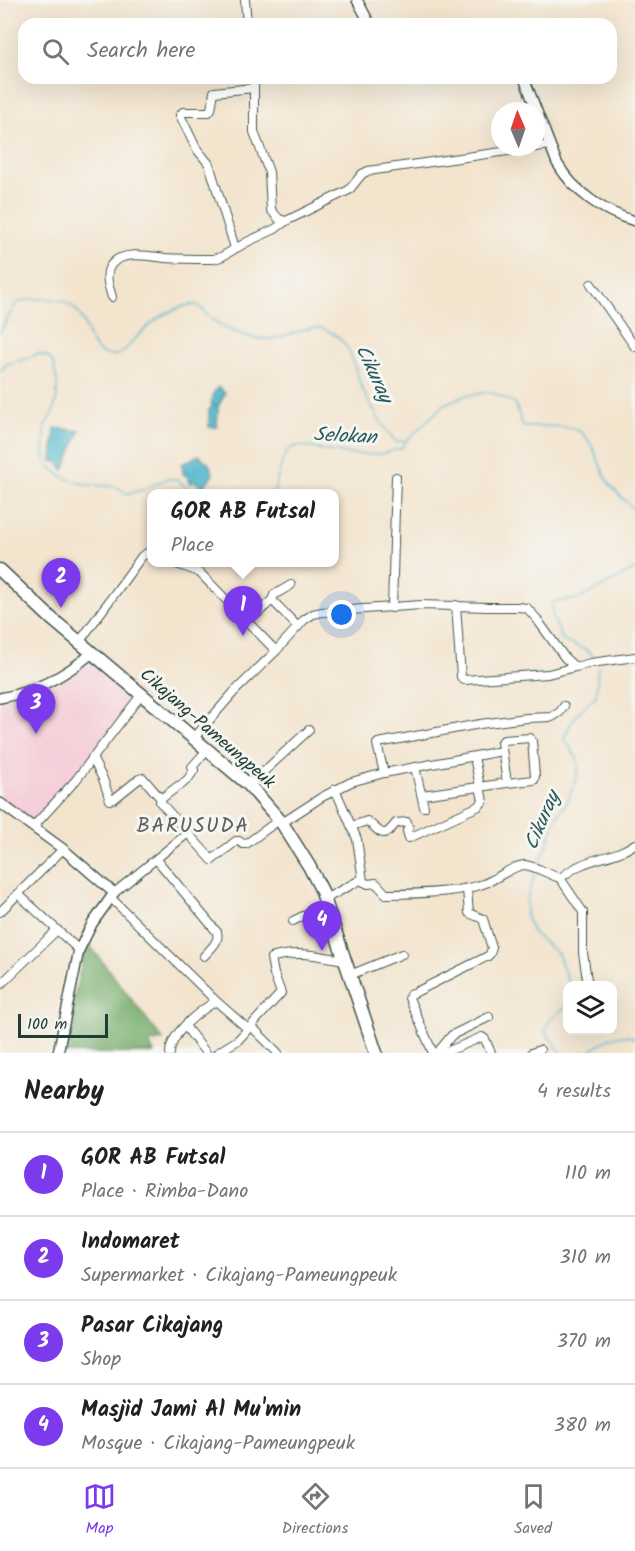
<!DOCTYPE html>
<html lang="en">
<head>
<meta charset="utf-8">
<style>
	:root { --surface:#fff; --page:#f2f2f2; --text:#202124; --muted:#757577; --line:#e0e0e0; --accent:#7c3aed }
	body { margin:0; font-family:Kalam,sans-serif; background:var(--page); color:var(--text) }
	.controls { position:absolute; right:18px; bottom:18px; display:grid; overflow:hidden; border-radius:12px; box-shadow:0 6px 24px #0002 }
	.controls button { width:54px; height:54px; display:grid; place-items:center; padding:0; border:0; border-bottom:2px solid var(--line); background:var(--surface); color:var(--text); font:30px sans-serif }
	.compass { position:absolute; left:491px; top:102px; width:54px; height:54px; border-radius:50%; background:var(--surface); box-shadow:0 6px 24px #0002; rotate:358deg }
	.scale { position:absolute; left:18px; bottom:15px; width:90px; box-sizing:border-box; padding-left:6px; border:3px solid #1f3d34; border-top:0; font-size:16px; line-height:21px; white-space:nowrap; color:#1f3d34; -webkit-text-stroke:4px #f6f6f2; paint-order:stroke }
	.you { position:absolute; left:342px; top:615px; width:21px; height:21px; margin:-15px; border:4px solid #fff; border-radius:50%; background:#1a73e8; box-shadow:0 0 0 9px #1a73e833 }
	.badge { display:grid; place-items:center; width:39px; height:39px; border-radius:50%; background:var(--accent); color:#fff; font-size:20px; font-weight:700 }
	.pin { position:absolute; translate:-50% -50px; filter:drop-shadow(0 2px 3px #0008) }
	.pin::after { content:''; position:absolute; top:32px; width:21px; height:18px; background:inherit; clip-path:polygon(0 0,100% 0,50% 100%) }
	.popup { position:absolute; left:147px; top:489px; width:192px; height:78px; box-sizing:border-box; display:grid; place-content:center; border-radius:12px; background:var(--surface); filter:drop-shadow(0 2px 4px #0005); font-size:20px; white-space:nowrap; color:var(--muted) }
	.popup b { font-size:22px; color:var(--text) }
	.popup::after { content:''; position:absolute; left:50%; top:100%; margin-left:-12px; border:12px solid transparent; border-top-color:var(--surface) }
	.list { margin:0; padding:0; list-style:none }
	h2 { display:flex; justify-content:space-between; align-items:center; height:78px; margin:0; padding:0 24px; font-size:26px }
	h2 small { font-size:20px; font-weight:400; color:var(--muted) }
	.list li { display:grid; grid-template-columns:39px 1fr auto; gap:18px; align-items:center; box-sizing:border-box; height:84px; padding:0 24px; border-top:2px solid var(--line) }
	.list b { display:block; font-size:22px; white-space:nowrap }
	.list p { margin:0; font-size:20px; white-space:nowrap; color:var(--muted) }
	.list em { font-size:20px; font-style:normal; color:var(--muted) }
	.icon { flex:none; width:33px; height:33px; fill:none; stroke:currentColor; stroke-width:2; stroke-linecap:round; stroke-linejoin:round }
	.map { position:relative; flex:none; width:635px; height:1053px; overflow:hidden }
	.search { position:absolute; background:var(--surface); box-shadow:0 6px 24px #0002; left:18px; right:18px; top:18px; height:66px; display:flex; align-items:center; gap:15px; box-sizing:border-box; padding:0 21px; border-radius:18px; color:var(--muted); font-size:22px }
	.sheet { height:414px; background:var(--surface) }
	nav { display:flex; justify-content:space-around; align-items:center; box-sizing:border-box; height:84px; border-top:2px solid var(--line); background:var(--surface); font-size:16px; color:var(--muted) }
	nav a { display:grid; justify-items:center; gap:3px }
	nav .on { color:var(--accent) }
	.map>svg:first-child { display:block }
</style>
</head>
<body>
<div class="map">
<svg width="635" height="1053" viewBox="0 0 635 1053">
	<rect width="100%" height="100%" fill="#f6f6f2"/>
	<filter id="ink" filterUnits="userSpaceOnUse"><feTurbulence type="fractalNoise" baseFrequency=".0167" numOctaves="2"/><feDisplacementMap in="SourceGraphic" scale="12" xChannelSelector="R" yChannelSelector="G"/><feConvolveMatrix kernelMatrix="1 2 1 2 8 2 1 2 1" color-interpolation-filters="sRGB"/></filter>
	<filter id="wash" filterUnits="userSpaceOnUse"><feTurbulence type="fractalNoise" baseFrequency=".008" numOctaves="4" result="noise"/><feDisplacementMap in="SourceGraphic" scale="24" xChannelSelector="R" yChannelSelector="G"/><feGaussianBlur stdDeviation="1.35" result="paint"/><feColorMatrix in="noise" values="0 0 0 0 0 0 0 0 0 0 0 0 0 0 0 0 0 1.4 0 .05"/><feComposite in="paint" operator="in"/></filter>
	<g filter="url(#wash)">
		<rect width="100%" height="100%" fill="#f3e4ce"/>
		<!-- built -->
		<polygon fill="#f5cfd9" points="92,653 141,695 33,827 0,803 0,699 47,683"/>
		<!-- forest -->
		<polygon fill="#74ab69" stroke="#4a744e" stroke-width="1.5" points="87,942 163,1040 149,1043 154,1053 61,1053"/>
		<!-- water -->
		<g fill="#4db6cb" stroke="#367a80" stroke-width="1.5">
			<polygon points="218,387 225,393 218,407 217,427 209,427 209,411 213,404 216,406 211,403 213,394"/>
			<polygon points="55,428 80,431 64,470 58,462 52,461"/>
			<polygon points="199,455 209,464 213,474 203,488 194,481 190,484 187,475 184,475 183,473 182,464"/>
		</g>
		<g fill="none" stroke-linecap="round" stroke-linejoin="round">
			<!-- stream -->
			<g stroke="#4db6cb" stroke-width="1.5">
				<path d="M 0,332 L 16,303 C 33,298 62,294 76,310 C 82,316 85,326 88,334 C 91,342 95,351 104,354 C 108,355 114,356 118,355 C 125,352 129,345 134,340 C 143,331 155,319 165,314 C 173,310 188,303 196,305 C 203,307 206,316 213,320 C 230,331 255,343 277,338 C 302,333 316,317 340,339 C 353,351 355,372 362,388 C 371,407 382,426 396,442 L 406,441 L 445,404 L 463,396 L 491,392 L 515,403 L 523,427 C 539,427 560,424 575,429 C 593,435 599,468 609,483 C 616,493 627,502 635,511"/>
				<path d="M 0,371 L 7,364 L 25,359 L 38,354 L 48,357 L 53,362 L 57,382 L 57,396 L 53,412 L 45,426 L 44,455 L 49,466 L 60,475 L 73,481 L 87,485 L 110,486 L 119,488 L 127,494 C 133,492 140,491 146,488 C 166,480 176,469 190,494"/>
				<path d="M 273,494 C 278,482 280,457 290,449 C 297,443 309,447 317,449 C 337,453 358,456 379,454 C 386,453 394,450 402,448 L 406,441"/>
				<path d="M 595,659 C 590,649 574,645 563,641 L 553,617 L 552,602 L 579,599 L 635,569"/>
				<path d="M 539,864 L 549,841 L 552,827 L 557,816 L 567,802 L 576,779 L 579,765 L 576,757 L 564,738 C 573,717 579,711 596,696 L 598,667"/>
				<polyline points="536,871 527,899 526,915 532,932 558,954 570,986"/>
				<polyline points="562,1053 552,1041 545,1031 550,1020 568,1005"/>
				<path d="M 588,1053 C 604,1041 615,1031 635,1038"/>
			</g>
		</g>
	</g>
	<g filter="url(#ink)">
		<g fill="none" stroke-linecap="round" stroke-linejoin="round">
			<!-- minor casing -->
			<g stroke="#3f564b" stroke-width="10">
				<g id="minor">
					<polyline points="245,0 247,24"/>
					<polyline points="254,78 254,132 269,172 271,210 279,219 286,221"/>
					<polyline points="235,248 209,164 196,148 180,115 183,112 209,112 211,109 214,92 254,88"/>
					<polyline points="591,284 635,347"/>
					<path d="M 112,297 C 109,287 104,274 111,265 C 122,250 150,256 165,258 C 181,259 197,259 213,259 L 221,257 L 247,242 L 275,229 L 286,221 L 349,190 L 362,174 L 368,171 L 550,145"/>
					<path d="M 172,562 C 182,567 194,568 202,575 L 276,651"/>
					<polyline points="291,585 274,595 272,600 298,627"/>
					<polyline points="456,605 461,677 464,680 548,674 575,667"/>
					<polyline points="392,608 396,477"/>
					<polyline points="258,613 272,600"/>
					<polyline points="78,641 83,637 142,556 147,553 152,554"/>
					<polyline points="194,738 234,692 276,651 304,620 313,614 322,612 421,605 487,607 518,607 527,608 536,618 565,658 575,667 591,663 635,657"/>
					<polyline points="92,758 103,779 110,800 114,799 139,779 143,778 161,799 160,802 212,860 236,841 239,841 243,844 246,844 279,820"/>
					<polyline points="415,767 424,807"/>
					<polyline points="384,773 377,744 378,743 480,724 527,718 552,717 560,712 564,706"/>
					<polyline points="249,785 309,730"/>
					<polyline points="335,789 357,839 363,881"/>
					<polyline points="422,795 507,783 534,780 535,776 532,741 530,738 504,740 501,742 507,783"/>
					<polyline points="161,799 178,786 181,785 188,779 194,770 192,767 208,749"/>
					<polyline points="282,823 322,797 351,782 384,773 502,751"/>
					<path d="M 352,826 L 367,821 C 380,830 382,842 396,823 L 407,822 L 409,827 L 407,831 L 409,838 L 479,806 L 483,801 L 474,757"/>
					<polyline points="33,827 76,780 141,695"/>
					<path d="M 157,860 L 217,932 C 220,942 210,949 204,956"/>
					<polyline points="560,878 583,912 583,953 588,986"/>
					<polyline points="114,893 188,833"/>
					<polyline points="18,894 79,950"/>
					<polyline points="111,898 216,1001 248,1029"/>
					<path d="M 325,899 L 360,880 L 368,884 L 376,883 L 386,894 C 415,894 457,893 483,884 C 496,880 513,865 525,865 C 535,866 550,875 560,878 C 567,873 574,868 581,865 C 601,856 616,857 635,844"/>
					<polyline points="0,912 63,849"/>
					<polyline points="293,921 303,916 328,907"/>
					<polyline points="350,975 402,954"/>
					<polyline points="0,985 57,930"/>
					<polyline points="185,1026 206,1053"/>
					<polyline points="251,1026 278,1053"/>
					<path d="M 170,1053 C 171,1032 200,1011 216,1001"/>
					<path d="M 217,1053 L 238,1040 L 281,993 L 274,974 L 271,958 C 298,950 318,956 345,960"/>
					<polyline points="433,1053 409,998 410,995 488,956 490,954 492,948 483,919 469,913 467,889"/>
					<polyline points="437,1053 452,1035 489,1017"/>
					<polyline points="444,1053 482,1037 485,1039 491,1053"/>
					<polyline points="532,1053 540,1050"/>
				</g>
			</g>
			<!-- tertiary casing -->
			<g stroke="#3f564b" stroke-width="12">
				<g id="tertiary">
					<polyline points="357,0 370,24"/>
					<path d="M 524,78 L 557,163 C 574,192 603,212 635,221"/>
					<path d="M 0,698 C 34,692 66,675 92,653"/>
					<polyline points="0,803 63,849 114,893 92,924 79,950 58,1053"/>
				</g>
			</g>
			<!-- primary casing -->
			<g stroke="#3f564b" stroke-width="15">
				<polyline id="primary" points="0,570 52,619 249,785 282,823 309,866 321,889 376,1053"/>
			</g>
			<!-- minor -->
			<use href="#minor" stroke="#fff" stroke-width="8"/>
			<!-- tertiary -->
			<use href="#tertiary" stroke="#fff" stroke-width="9"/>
			<!-- primary -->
			<use href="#primary" stroke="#fff" stroke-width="12"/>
		</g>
	</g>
	<g text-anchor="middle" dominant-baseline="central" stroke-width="6" stroke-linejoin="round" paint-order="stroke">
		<!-- street labels -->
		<g font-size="18" fill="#1f3d34" stroke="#f6f6f2">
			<text transform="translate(207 729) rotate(41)">Cikajang-Pameungpeuk</text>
		</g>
		<!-- water labels -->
		<g font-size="20" font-style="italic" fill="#2a5b5a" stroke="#f6f6f2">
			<text transform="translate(373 374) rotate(65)">Cikuray</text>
			<text transform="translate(345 437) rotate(3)">Selokan</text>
			<text transform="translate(543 821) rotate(-67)">Cikuray</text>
		</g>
		<!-- quarter labels -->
		<g font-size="21" letter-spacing="1.5" fill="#615f60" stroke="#f6f6f2">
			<text x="193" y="826">BARUSUDA</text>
		</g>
	</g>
</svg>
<div class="controls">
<button><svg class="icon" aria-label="layers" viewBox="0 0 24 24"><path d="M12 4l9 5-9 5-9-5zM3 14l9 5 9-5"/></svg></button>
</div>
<svg class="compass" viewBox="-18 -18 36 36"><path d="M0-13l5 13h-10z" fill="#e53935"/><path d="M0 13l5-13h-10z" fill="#757577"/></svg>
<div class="scale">100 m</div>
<div class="you"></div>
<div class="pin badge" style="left:243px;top:636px">1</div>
<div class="popup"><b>GOR AB Futsal</b>Place</div>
<div class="pin badge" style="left:61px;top:608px">2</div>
<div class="pin badge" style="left:36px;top:734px">3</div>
<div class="pin badge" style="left:322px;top:951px">4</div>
<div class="search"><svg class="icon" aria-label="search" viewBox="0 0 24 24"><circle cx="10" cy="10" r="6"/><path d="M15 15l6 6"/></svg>Search here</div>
</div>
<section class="sheet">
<h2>Nearby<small>4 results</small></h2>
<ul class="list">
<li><span class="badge">1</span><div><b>GOR AB Futsal</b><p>Place · Rimba-Dano</p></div><em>110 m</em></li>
<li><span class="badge">2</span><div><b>Indomaret</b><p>Supermarket · Cikajang-Pameungpeuk</p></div><em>310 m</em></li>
<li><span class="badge">3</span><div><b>Pasar Cikajang</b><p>Shop</p></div><em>370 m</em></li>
<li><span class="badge">4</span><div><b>Masjid Jami Al Mu'min</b><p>Mosque · Cikajang-Pameungpeuk</p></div><em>380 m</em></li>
</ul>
</section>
<nav>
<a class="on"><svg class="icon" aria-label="map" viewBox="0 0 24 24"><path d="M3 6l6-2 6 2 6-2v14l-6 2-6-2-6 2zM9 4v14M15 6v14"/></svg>Map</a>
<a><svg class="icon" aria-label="directions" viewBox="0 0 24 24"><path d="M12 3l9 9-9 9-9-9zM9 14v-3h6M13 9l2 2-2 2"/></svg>Directions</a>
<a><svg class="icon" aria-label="saved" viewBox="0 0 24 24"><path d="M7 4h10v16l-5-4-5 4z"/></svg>Saved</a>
</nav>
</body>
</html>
